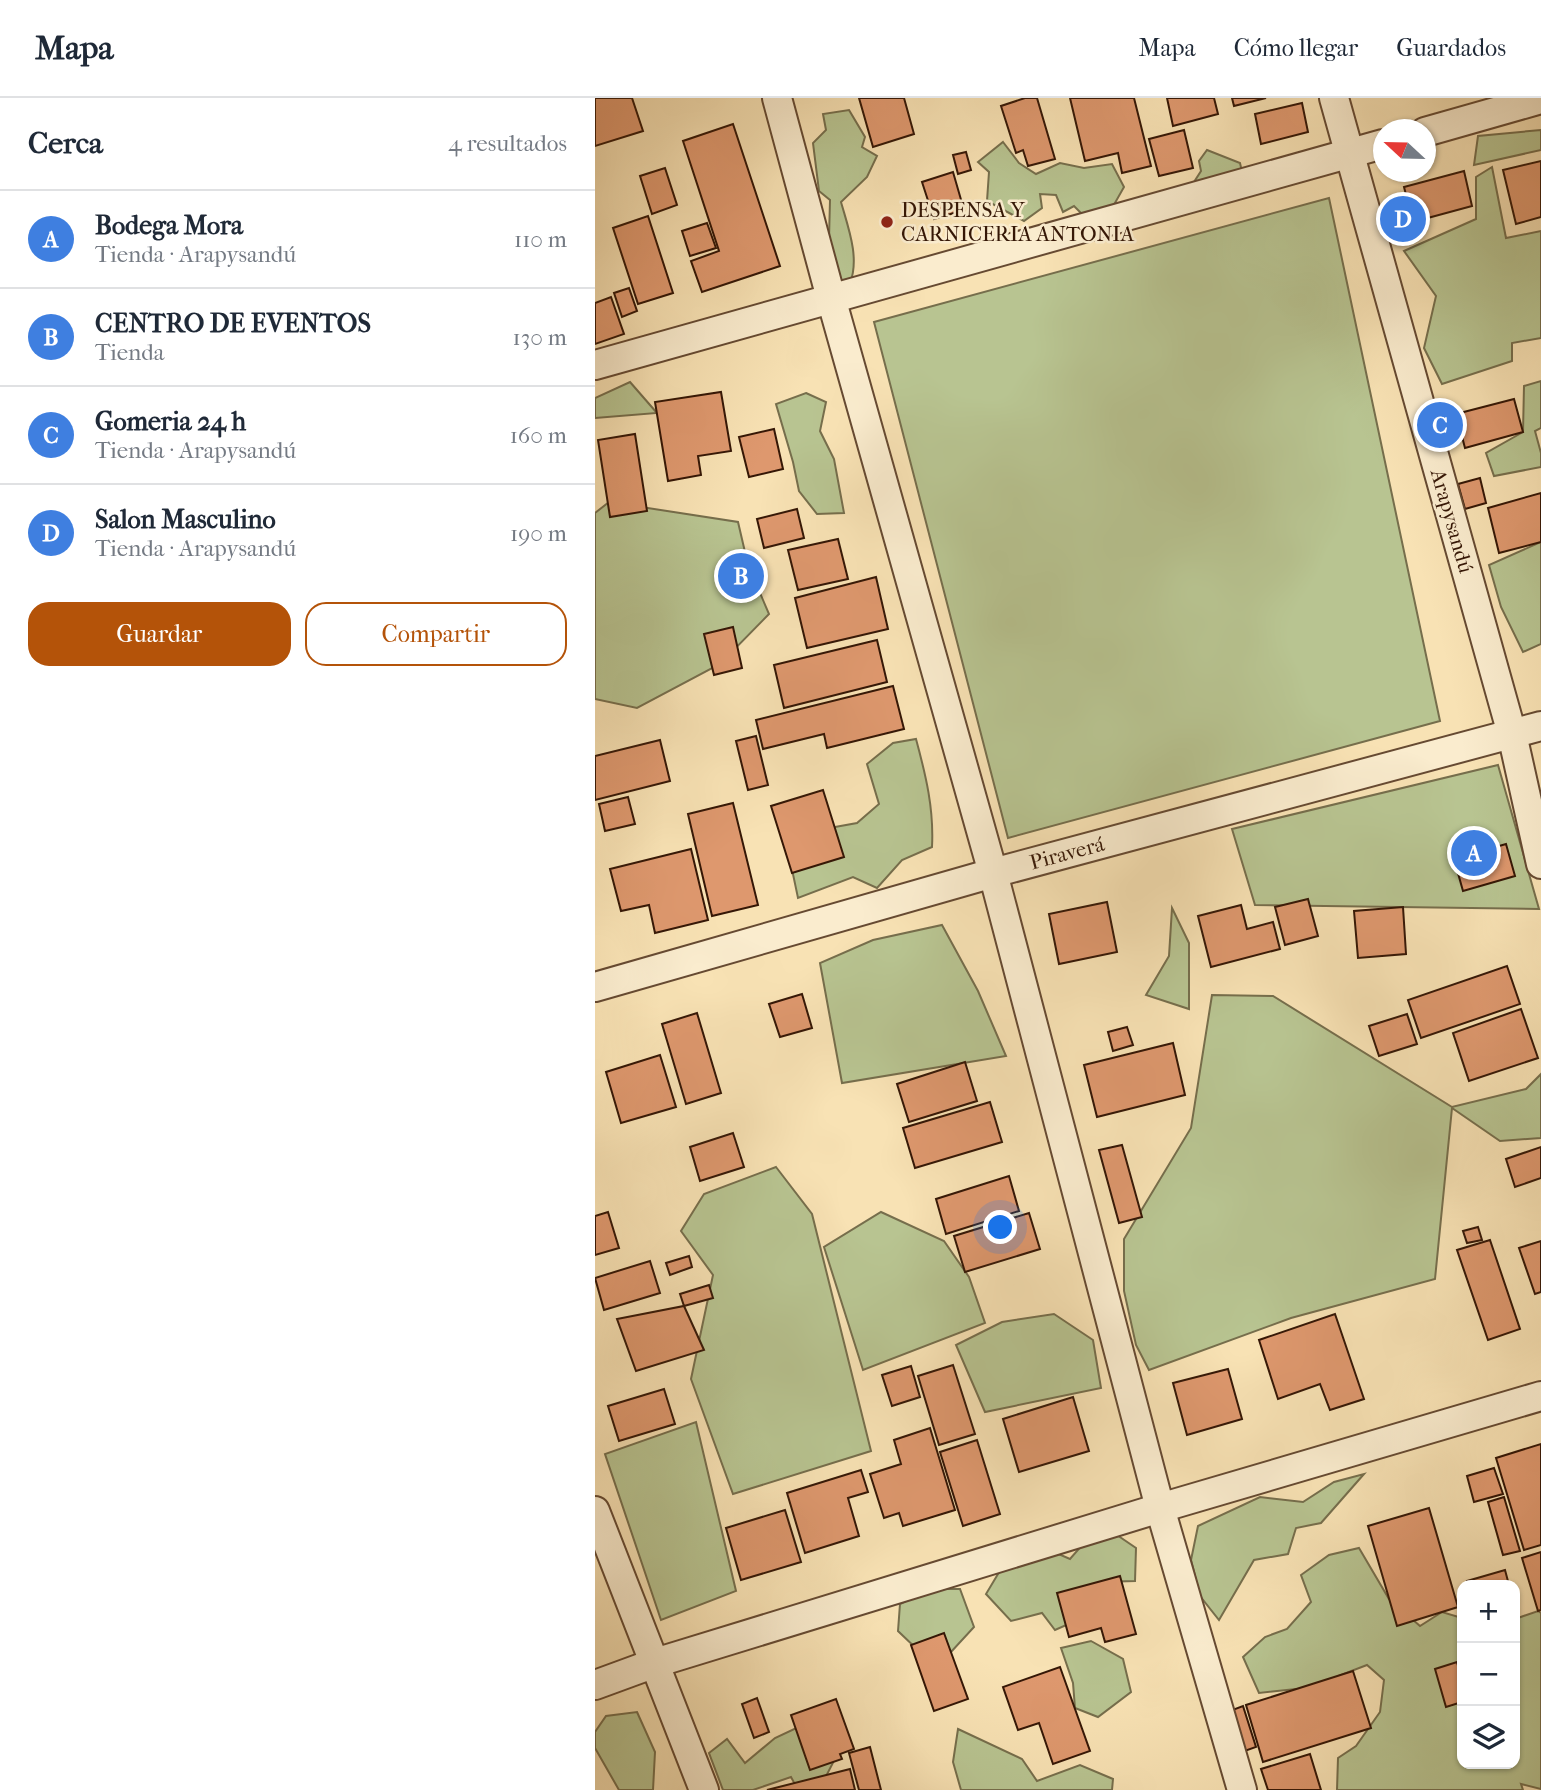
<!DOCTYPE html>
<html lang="es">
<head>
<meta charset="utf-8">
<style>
	:root { --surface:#fff; --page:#f6f6f7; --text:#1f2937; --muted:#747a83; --line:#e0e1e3; --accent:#b45309 }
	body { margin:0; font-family:"IM FELL French Canon",serif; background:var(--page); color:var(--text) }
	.controls { position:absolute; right:21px; bottom:21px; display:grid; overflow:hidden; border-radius:14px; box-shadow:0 2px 5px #0004 }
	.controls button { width:63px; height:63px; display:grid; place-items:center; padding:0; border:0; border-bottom:2px solid var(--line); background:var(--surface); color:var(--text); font:35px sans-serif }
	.compass { position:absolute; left:778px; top:21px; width:63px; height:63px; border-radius:50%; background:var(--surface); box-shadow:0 2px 5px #0004; rotate:292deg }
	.you { position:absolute; left:406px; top:1130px; width:24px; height:24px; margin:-18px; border:5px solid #fff; border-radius:50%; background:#1a73e8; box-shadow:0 0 0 10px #1a73e833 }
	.badge { display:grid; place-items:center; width:46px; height:46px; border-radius:50%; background:var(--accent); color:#fff; font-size:23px; font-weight:700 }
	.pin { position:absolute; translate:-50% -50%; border:4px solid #fff; box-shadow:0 2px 7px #0006 }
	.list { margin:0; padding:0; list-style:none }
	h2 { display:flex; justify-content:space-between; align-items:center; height:91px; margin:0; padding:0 28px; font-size:30px }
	h2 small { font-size:23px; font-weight:400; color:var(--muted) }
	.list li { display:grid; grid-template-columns:46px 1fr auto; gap:21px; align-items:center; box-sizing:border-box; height:98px; padding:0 28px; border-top:2px solid var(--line) }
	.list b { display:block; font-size:26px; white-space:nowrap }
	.list p { margin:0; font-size:23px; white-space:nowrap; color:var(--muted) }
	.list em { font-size:23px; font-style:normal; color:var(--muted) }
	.actions { display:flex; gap:14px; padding:21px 28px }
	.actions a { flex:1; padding:16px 0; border:2px solid var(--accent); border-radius:21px; text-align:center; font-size:24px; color:var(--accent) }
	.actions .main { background:var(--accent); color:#fff }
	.icon { flex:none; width:38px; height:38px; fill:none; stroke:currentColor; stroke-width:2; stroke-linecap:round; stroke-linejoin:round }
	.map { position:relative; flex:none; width:946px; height:1692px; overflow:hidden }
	header { display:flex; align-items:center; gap:42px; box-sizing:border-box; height:98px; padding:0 35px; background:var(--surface); border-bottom:2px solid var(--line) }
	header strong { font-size:33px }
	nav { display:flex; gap:38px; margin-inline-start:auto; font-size:24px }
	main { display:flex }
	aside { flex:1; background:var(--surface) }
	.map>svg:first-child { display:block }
</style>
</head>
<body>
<header>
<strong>Mapa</strong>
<nav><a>Mapa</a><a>Cómo llegar</a><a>Guardados</a></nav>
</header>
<main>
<aside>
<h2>Cerca<small>4 resultados</small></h2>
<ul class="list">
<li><span class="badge" style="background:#3f7fe0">A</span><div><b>Bodega Mora</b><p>Tienda · Arapysandú</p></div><em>110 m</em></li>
<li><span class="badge" style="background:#3f7fe0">B</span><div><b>CENTRO DE EVENTOS</b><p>Tienda</p></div><em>130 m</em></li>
<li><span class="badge" style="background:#3f7fe0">C</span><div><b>Gomeria 24 h</b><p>Tienda · Arapysandú</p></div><em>160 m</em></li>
<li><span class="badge" style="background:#3f7fe0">D</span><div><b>Salon Masculino</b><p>Tienda · Arapysandú</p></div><em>190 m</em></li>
</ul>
<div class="actions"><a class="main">Guardar</a><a>Compartir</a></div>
</aside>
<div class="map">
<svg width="946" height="1692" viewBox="0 0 946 1692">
	<rect width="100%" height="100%" fill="#f8e2b4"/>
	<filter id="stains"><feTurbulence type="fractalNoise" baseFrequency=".00286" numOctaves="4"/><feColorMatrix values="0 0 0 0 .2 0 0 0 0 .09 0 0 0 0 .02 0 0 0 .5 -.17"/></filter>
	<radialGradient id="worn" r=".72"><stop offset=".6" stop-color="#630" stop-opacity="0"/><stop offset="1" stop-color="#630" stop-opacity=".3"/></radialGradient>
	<!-- green -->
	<g fill="#b8c491" stroke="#766e4c" stroke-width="2">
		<path d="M 254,12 L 270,39 L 267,49 L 282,58 L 272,79 L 246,104 C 253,129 265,160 255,185 L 244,181 L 234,141 L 235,102 L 224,93 L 218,45 L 231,32 L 228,16 Z"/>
		<polygon points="946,32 946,52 879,67 883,38"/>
		<polygon points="408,44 424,65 441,76 465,65 489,70 517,66 529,89 516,112 491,120 479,108 468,114 461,97 445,96 447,110 429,123 392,103 394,74 383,64"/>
		<polygon points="612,52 645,65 648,78 604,91 599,84 606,73 604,63"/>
		<polygon points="897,69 911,140 946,133 946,240 917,245 917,263 847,286 829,250 841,198 809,153 881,121 881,79"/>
		<polygon points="734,100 845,623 413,740 279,224"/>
		<polygon points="946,283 946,330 940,333 946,355 946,369 899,378 891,355 928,334 929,288"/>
		<polygon points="35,284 62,315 0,320 0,300"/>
		<polygon points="211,295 231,304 225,333 239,361 249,415 222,416 204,393 198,364 181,306"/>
		<polygon points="14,404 143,424 153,467 174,516 125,566 42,610 0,601 0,415"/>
		<polygon points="946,444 946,546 928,554 906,509 894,467"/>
		<path d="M 321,641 C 331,678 339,711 337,749 L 307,762 L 282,790 L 258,779 L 203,800 L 190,738 L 262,725 L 284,706 L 272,666 L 298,645 Z"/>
		<polygon points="903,667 944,811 660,807 637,731"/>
		<polygon points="577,810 594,845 594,911 551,897 574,858"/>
		<polygon points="347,827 383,893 411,958 247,985 225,865 278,842"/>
		<polygon points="617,897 678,898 857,1009 931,991 946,976 946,1040 905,1043 857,1010 840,1181 696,1220 554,1272 541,1247 529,1193 529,1141 596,1030"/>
		<polygon points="181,1069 217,1116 276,1353 138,1396 96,1281 118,1177 86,1133 109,1096"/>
		<polygon points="286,1114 349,1143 374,1179 390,1225 268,1272 229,1149"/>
		<polygon points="459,1216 498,1242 506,1290 390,1314 361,1247 407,1224"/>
		<polygon points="101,1324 141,1493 66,1522 10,1356"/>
		<polygon points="769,1376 726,1425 701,1430 693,1456 659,1462 624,1522 605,1498 596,1462 603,1428 665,1399 708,1404 739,1384"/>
		<polygon points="519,1435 541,1450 540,1483 505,1484 494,1517 460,1532 447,1515 416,1523 391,1496 412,1461 459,1454 475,1461 488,1446"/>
		<polygon points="764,1450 794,1501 825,1528 847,1514 867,1520 867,1666 920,1666 920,1521 943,1513 946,1515 946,1691 926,1686 928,1692 742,1692 743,1660 761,1648 785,1614 789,1582 772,1567 743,1578 728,1594 701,1591 664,1595 648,1559 670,1539 692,1531 716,1504 706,1477 734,1457"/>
		<polygon points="336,1491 365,1491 379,1529 356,1554 326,1555 303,1533 305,1506"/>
		<polygon points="496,1543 528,1561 536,1594 503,1619 480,1610 478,1585 466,1550"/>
		<polygon points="42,1614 60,1654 58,1692 24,1692 0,1650 0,1634 11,1618"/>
		<polygon points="212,1625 242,1657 228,1684 203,1692 196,1679 158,1692 128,1692 114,1655 132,1641 150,1665 180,1640"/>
		<polygon points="363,1631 427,1661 442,1683 485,1667 518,1681 517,1692 366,1692 358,1664"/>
	</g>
	<!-- building -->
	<g fill="#de986e" stroke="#351706" stroke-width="2">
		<polygon points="0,0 37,0 48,33 0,48"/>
		<polygon points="264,0 309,0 319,36 278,49"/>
		<polygon points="430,0 442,0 460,61 433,68 428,52 421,55 406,8"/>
		<polygon points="475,0 539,0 556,68 527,75 523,55 490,63"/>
		<polygon points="572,0 619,0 623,16 578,28"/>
		<polygon points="637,0 671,0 639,8"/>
		<polygon points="707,5 713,34 666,46 660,16"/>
		<polygon points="138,26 185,168 107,194 96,163 124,153 88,43"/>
		<polygon points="589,32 598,70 564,78 554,41"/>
		<polygon points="371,54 376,72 363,76 358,57"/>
		<polygon points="946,63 946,119 921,126 908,72"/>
		<polygon points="70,70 82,107 57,116 45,78"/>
		<polygon points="869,73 877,108 818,124 809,89"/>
		<polygon points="358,74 369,112 339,121 327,84"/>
		<polygon points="53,118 78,195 43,206 18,130"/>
		<polygon points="112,125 121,150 95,158 87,133"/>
		<polygon points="34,190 42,213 27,219 19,195"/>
		<polygon points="16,199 29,236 0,246 0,205"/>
		<polygon points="126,294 136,353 103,358 106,377 73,383 60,304"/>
		<polygon points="919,301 928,334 870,350 861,316"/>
		<polygon points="179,331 188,371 154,379 144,339"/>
		<polygon points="40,336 52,413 15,419 3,342"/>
		<polygon points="885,380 891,405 870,411 863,386"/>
		<polygon points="946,395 946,444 904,455 893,410"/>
		<polygon points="202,411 209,440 169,450 162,421"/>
		<polygon points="243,441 253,481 203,492 193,452"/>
		<polygon points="281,479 293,531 212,550 200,500"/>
		<polygon points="138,529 147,570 119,577 109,536"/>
		<polygon points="282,542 292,584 189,610 179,567"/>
		<polygon points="298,588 309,631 232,650 229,636 168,651 161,622"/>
		<polygon points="161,638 173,687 153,692 141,643"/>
		<polygon points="65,642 75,683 0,702 0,658"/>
		<polygon points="228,692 249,759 197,775 176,708"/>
		<polygon points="33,699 40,726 10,733 4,706"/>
		<polygon points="138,705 163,807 117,818 93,716"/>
		<polygon points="911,746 920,778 868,793 859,761"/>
		<polygon points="96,751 113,822 60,835 54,807 26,813 15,771"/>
		<polygon points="713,801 723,838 690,847 680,809"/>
		<polygon points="512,804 522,854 464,866 454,816"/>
		<polygon points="646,807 652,831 678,824 685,851 616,869 603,818"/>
		<polygon points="808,809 811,856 763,860 759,813"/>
		<polygon points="912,868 925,906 826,940 813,902"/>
		<polygon points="207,896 217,930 185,939 174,906"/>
		<polygon points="926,911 943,960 874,983 858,935"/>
		<polygon points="102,915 126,995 91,1006 67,926"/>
		<polygon points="812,916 822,946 784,958 774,928"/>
		<polygon points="532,929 538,947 518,953 513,934"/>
		<polygon points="578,945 590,997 502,1019 489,967"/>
		<polygon points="65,957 81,1009 26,1025 11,974"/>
		<polygon points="370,964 382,1003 314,1024 302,986"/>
		<polygon points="395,1004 407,1044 320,1070 308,1030"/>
		<polygon points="138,1035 149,1069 105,1083 95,1049"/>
		<polygon points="527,1047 547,1119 524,1125 504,1052"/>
		<polygon points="946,1049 946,1080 920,1089 911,1061"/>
		<polygon points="414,1078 424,1113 351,1136 341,1101"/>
		<polygon points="13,1114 24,1150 0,1157 0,1118"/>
		<polygon points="434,1115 445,1151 370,1174 359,1138"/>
		<polygon points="883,1129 887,1142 872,1145 868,1133"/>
		<polygon points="895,1142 925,1231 893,1242 862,1152"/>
		<polygon points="946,1143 946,1194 940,1196 924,1150"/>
		<polygon points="94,1158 97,1169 75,1177 71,1165"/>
		<polygon points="55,1163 65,1195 9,1212 0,1180"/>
		<polygon points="114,1187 118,1200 89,1208 85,1196"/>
		<polygon points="89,1208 109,1252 41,1273 22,1221"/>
		<polygon points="740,1216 769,1301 735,1312 725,1286 683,1301 664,1242"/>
		<polygon points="358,1267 380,1336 344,1347 323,1278"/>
		<polygon points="316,1268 325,1299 297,1308 287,1277"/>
		<polygon points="633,1271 647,1321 592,1337 578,1285"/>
		<polygon points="69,1291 80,1326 24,1343 13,1308"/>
		<polygon points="478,1299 494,1353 424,1374 408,1321"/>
		<polygon points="335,1330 360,1412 308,1428 304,1415 289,1420 275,1376 306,1366 299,1342"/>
		<polygon points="382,1342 405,1416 368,1428 345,1354"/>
		<polygon points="946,1346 946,1447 929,1452 901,1360"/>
		<polygon points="899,1370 908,1396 879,1404 872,1378"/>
		<polygon points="266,1372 273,1394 253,1400 264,1438 210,1455 192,1395"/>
		<polygon points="909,1399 925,1453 908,1457 893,1404"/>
		<polygon points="834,1410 863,1509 802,1528 773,1428"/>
		<polygon points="190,1412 206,1464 146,1482 131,1430"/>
		<polygon points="946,1454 946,1512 943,1513 927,1460"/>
		<polygon points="910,1472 914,1487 873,1487 872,1483"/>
		<polygon points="525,1478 541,1536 510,1544 506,1530 474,1539 462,1495"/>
		<polygon points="349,1535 373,1601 339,1613 316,1547"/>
		<polygon points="862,1564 867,1583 867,1604 851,1609 840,1571"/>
		<polygon points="465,1569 495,1653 458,1666 444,1625 423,1632 408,1589"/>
		<polygon points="758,1573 776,1630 668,1664 651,1607"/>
		<polygon points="162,1600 174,1634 159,1640 147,1606"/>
		<polygon points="241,1601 259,1651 245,1656 247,1661 215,1672 196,1617"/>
		<polygon points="648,1608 661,1649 644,1655 632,1614"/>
		<polygon points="275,1649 286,1692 264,1692 254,1655"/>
		<polygon points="715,1656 726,1692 673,1692 666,1671"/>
		<polygon points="255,1671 260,1692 172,1692"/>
	</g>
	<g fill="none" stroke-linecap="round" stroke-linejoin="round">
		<!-- street casing -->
		<g stroke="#664a32" stroke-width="32">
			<g id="street">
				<polyline points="182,0 236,200 398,775 565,1410 647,1692"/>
				<polyline points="739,0 917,636 946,766"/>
				<polyline points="830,34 946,1"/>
				<polyline points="0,267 788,46"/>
				<polyline points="0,889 398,775 946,628"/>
				<polyline points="0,1413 109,1692"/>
				<polyline points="0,1587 60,1565 565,1410 946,1298"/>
			</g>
		</g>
		<!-- street -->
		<use href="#street" stroke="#faecce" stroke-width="28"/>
	</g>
	<!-- markers -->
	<circle fill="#8f2418" stroke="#faecce" stroke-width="2.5" cx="292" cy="124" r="7"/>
	<g text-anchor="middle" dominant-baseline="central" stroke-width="5" stroke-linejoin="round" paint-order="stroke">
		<!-- poi labels -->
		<g font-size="21" fill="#351706" stroke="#faecce" text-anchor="start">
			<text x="306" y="112">DESPENSA Y<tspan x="306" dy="24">CARNICERIA ANTONIA</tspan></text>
		</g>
		<!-- street labels -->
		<g font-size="21" fill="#351706" stroke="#faecce">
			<text transform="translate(857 423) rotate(74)">Arapysandú</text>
			<text transform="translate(472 755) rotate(-15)">Piraverá</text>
		</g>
	</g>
	<rect width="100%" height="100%" filter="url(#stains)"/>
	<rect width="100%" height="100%" fill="url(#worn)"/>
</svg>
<div class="controls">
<button>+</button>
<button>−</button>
<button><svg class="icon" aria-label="layers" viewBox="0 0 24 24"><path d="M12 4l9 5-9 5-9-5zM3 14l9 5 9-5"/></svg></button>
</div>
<svg class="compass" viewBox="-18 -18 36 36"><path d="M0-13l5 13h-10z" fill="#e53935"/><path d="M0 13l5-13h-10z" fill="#747a83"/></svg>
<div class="you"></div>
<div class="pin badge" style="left:879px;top:755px;background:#3f7fe0">A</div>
<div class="pin badge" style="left:146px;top:478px;background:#3f7fe0">B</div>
<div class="pin badge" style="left:845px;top:327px;background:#3f7fe0">C</div>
<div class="pin badge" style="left:808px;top:121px;background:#3f7fe0">D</div>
</div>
</main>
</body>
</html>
